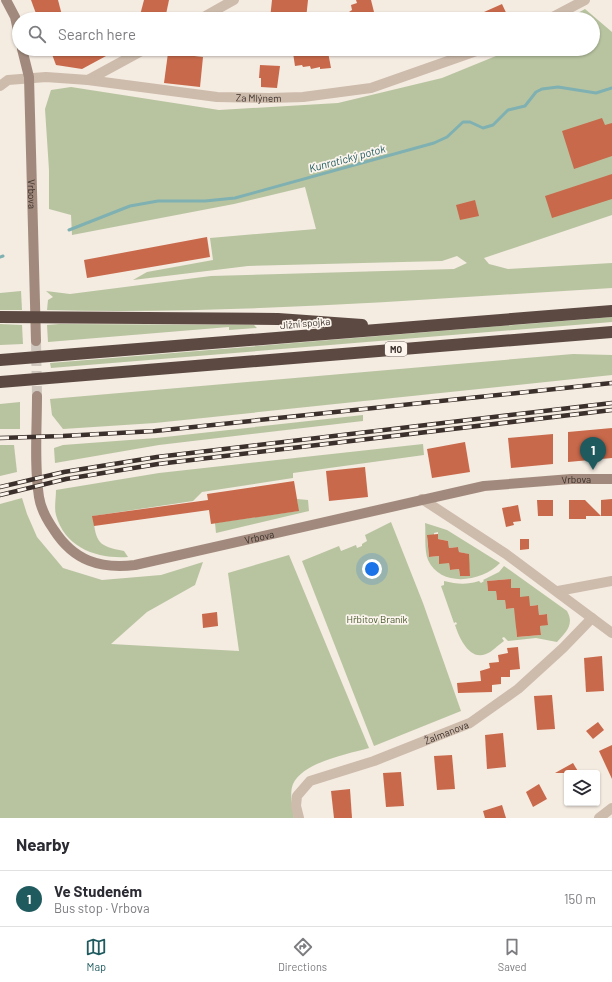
<!DOCTYPE html>
<html lang="en">
<head>
<meta charset="utf-8">
<style>
	:root { --surface:#fff; --page:#f7f7f7; --text:#2b2b33; --muted:#7c7c81; --line:#e1e1e2; --accent:#1f5a5e }
	body { margin:0; font-family:Barlow,sans-serif; background:var(--page); color:var(--text) }
	.controls { position:absolute; right:12px; bottom:12px; display:grid; overflow:hidden; border-radius:4px; box-shadow:0 1px 3px #0004 }
	.controls button { width:36px; height:36px; display:grid; place-items:center; padding:0; border:0; border-bottom:1px solid var(--line); background:var(--surface); color:var(--text); font:20px sans-serif }
	.you { position:absolute; left:372px; top:569px; width:14px; height:14px; margin:-10px; border:3px solid #fff; border-radius:50%; background:#1a73e8; box-shadow:0 0 0 6px #1a73e833 }
	.badge { display:grid; place-items:center; width:26px; height:26px; border-radius:50%; background:var(--accent); color:#fff; font-size:13px; font-weight:700 }
	.pin { position:absolute; translate:-50% -33px; filter:drop-shadow(0 1px 2px #0008) }
	.pin::after { content:''; position:absolute; top:21px; width:14px; height:12px; background:inherit; clip-path:polygon(0 0,100% 0,50% 100%) }
	.list { margin:0; padding:0; list-style:none }
	h2 { display:flex; justify-content:space-between; align-items:center; height:52px; margin:0; padding:0 16px; font-size:17px }
	h2 small { font-size:13px; font-weight:400; color:var(--muted) }
	.list li { display:grid; grid-template-columns:26px 1fr auto; gap:12px; align-items:center; box-sizing:border-box; height:56px; padding:0 16px; border-top:1px solid var(--line) }
	.list b { display:block; font-size:15px; white-space:nowrap }
	.list p { margin:0; font-size:13px; white-space:nowrap; color:var(--muted) }
	.list em { font-size:13px; font-style:normal; color:var(--muted) }
	.icon { flex:none; width:22px; height:22px; fill:none; stroke:currentColor; stroke-width:2; stroke-linecap:round; stroke-linejoin:round }
	.map { position:relative; flex:none; width:612px; height:818px; overflow:hidden }
	.search { position:absolute; background:var(--surface); box-shadow:0 1px 3px #0004; left:12px; right:12px; top:12px; height:44px; display:flex; align-items:center; gap:10px; box-sizing:border-box; padding:0 14px; border-radius:22px; color:var(--muted); font-size:15px }
	.sheet { height:108px; background:var(--surface) }
	nav { display:flex; justify-content:space-around; align-items:center; box-sizing:border-box; height:56px; border-top:1px solid var(--line); background:var(--surface); font-size:11px; color:var(--muted) }
	nav a { display:grid; justify-items:center; gap:2px }
	nav .on { color:var(--accent) }
	.map>svg:first-child { display:block }
</style>
</head>
<body>
<div class="map">
<svg width="612" height="818" viewBox="0 0 612 818">
	<rect width="100%" height="100%" fill="#f4ebe1"/>
	<!-- green -->
	<g fill="#b8c4a0" fill-rule="evenodd">
		<path d="M 585,9 L 612,32 L 612,215 L 484,258 L 489,264 L 508,269 L 612,263 L 612,288 C 424,299 236,315 47,310 L 48,300 L 53,297 L 46,291 L 70,294 L 211,276 L 454,269 L 467,263 L 457,256 L 442,261 L 248,266 L 133,280 L 147,272 L 213,260 L 210,238 L 316,229 L 305,187 L 234,204 L 72,235 L 71,215 L 49,209 L 49,170 L 45,109 L 51,90 L 71,87 L 219,110 L 338,103 L 442,78 L 513,49 L 593,49 L 593,19 L 567,19 Z"/>
		<polygon points="21,291 22,310 0,310 0,293"/>
		<polygon points="612,317 612,322 51,368 50,363"/>
		<polygon points="0,324 22,325 23,344 0,345"/>
		<polygon points="59,324 254,325 257,328 229,330 229,327 48,342 47,325"/>
		<polygon points="573,354 612,355 612,375 155,423 63,429 52,415 50,399"/>
		<polygon points="20,402 20,429 0,429 0,404"/>
		<polygon points="363,415 363,421 159,445 55,463 54,448 63,445 156,438"/>
		<path d="M 423,444 L 424,455 L 293,473 L 293,478 L 202,492 L 193,501 L 93,516 C 96,543 98,546 124,551 L 128,557 C 97,559 65,548 56,515 C 54,508 56,498 56,490 L 68,488 L 159,473 Z"/>
		<polygon points="0,445 14,445 17,472 0,476"/>
		<path d="M 22,498 L 27,514 L 37,537 L 63,568 L 102,580 L 161,575 L 203,562 L 195,585 L 147,612 L 111,644 L 239,651 L 228,573 L 289,555 L 369,748 C 348,754 303,762 293,784 C 289,794 293,808 294,818 L 0,818 L 0,504 Z"/>
		<polygon points="297,499 308,500 309,511 216,533 215,523 298,511"/>
		<polygon points="391,522 423,603 461,711 374,746 302,561 339,546 341,551 356,545 357,548 362,546 362,544 367,541 365,535"/>
		<path d="M 425,523 L 447,530 L 500,563 C 482,582 441,588 428,560 C 424,550 426,534 425,523 ZM 438,532 L 438,539 L 448,541 L 449,548 L 458,547 L 459,552 L 468,554 L 470,576 L 460,576 L 459,569 L 450,570 L 449,563 L 439,563 L 439,556 L 429,557 L 427,538 L 434,535 L 434,533 Z"/>
		<path d="M 504,566 L 567,611 C 575,625 565,633 557,642 L 536,638 L 508,641 L 504,637 L 502,638 L 504,641 C 498,645 492,652 486,654 C 469,661 459,637 455,625 L 457,624 L 456,622 L 454,623 L 441,586 L 444,585 L 444,581 C 456,584 467,585 479,581 L 481,583 L 484,581 L 483,580 L 499,572 ZM 510,579 L 511,588 L 520,588 L 520,597 L 530,606 L 538,605 L 539,615 L 547,614 L 548,624 L 540,626 L 541,635 L 517,637 L 516,627 L 524,626 L 514,608 L 506,609 L 505,600 L 497,600 L 496,591 L 488,591 L 487,581 Z"/>
	</g>
	<g fill="none" stroke-linecap="round" stroke-linejoin="round">
		<!-- stream -->
		<g stroke="#7fb0b2" stroke-width="3">
			<polyline points="69,230 130,206 158,201 205,201 235,198 434,143 447,137 463,122 470,122 483,128 493,125 508,110 525,106 536,92 542,89 558,87 596,93 612,88"/>
			<polyline points="0,257 3,256"/>
		</g>
	</g>
	<!-- building -->
	<g fill="#c8694b">
		<polygon points="31,0 58,0 63,19 38,19"/>
		<polygon points="144,0 169,0 165,19 139,19"/>
		<polygon points="272,0 308,0 306,19 288,19 287,14 282,14 282,19 270,19"/>
		<polygon points="356,0 371,0 375,16 365,19 351,19 349,12 352,10 351,5 357,3"/>
		<polygon points="502,4 509,19 487,19 484,12"/>
		<polygon points="50,49 119,49 82,69 56,65"/>
		<polygon points="300,49 325,49 326,52 328,52 331,68 320,69 320,67 311,69 310,66 303,67 302,65 295,66 293,53 300,52"/>
		<polygon points="168,53 203,57 200,87 164,83"/>
		<polygon points="260,65 280,66 277,88 261,87 261,78 259,78"/>
		<polygon points="602,118 605,125 612,123 612,156 574,169 562,131"/>
		<polygon points="612,174 612,199 552,218 545,196"/>
		<polygon points="475,200 479,216 460,220 456,205"/>
		<polygon points="207,237 210,257 87,278 84,260"/>
		<polygon points="612,428 612,458 568,462 568,432"/>
		<polygon points="553,434 553,464 511,468 508,438"/>
		<polygon points="465,442 470,472 432,478 427,449"/>
		<polygon points="365,467 368,497 329,501 326,471"/>
		<polygon points="294,481 299,511 211,524 209,510 94,526 92,516 208,500 207,494"/>
		<polygon points="612,499 612,516 586,516 586,519 569,519 569,500 585,500 601,516 601,500"/>
		<polygon points="537,500 553,500 553,516 538,516"/>
		<polygon points="518,505 521,521 513,522 514,525 506,527 502,508"/>
		<polygon points="438,534 438,539 448,541 449,548 458,547 459,552 469,554 470,576 460,576 459,569 450,570 449,563 439,564 439,556 429,557 427,535"/>
		<polygon points="520,539 529,539 529,549 520,550"/>
		<polygon points="511,579 511,588 520,588 520,597 529,596 530,606 538,605 539,615 547,614 548,625 540,626 541,635 517,637 514,608 506,609 505,600 497,600 496,591 488,591 487,581"/>
		<polygon points="217,612 218,626 203,628 202,614"/>
		<polygon points="518,647 520,669 510,670 510,677 501,677 501,684 492,685 492,692 458,693 457,683 481,681 480,671 490,668 489,663 499,662 498,655 508,653 507,648"/>
		<polygon points="602,656 604,691 586,692 584,658"/>
		<polygon points="552,695 555,729 537,730 534,696"/>
		<polygon points="598,722 604,730 593,739 586,731"/>
		<polygon points="503,733 506,767 487,769 485,735"/>
		<polygon points="612,745 612,779 599,751"/>
		<polygon points="452,755 455,789 437,790 434,756"/>
		<polygon points="573,763 579,773 555,773"/>
		<polygon points="401,772 404,806 386,807 383,773"/>
		<polygon points="539,784 547,799 533,807 526,792"/>
		<polygon points="350,789 352,818 334,818 331,791"/>
		<polygon points="502,805 506,818 485,818 483,811"/>
	</g>
	<g fill="none" stroke-linecap="round" stroke-linejoin="round">
		<!-- secondary-tunnel -->
		<polyline stroke="#cfc6bd" stroke-width="10" stroke-dasharray="10 5" stroke-linecap="butt" points="36,341 37,396"/>
		<!-- street -->
		<g stroke="#cdbbac" stroke-width="10">
			<polyline points="200,19 234,0"/>
			<polyline points="549,19 585,0"/>
			<polyline points="88,80 145,49"/>
			<path id="s1" d="M 0,86 L 8,80 L 46,77 L 88,80 L 217,97 L 270,98 L 303,97 L 371,88 L 482,49"/>
			<polyline points="422,499 506,554 612,633"/>
			<polyline points="558,591 612,581"/>
			<path id="s2" d="M 299,818 L 296,806 L 297,796 L 310,781 L 374,761 L 470,723 L 518,689 L 563,648 L 592,618"/>
			<polyline points="599,818 612,808"/>
		</g>
		<!-- secondary -->
		<g stroke="#a18a7d" stroke-width="10">
			<polyline points="6,0 15,17 19,35"/>
			<path id="s3" d="M 22,49 L 29,77 L 36,341"/>
			<path id="s4" d="M 37,396 C 37,429 34,464 39,497 C 41,510 47,520 54,530 C 74,561 100,569 135,565 L 484,486 L 571,479 L 612,479"/>
		</g>
		<!-- highway -->
		<g stroke="#5c4a42" stroke-width="12">
			<polyline points="0,317 278,319 362,325"/>
			<polyline points="0,360 612,311"/>
			<polyline points="0,382 612,332"/>
		</g>
		<!-- rail casing -->
		<g stroke="#3b302b" stroke-width="4.5">
			<g id="rail">
				<polyline points="0,438 63,436 155,431 612,383"/>
				<polyline points="0,487 64,472 157,457 612,403"/>
				<polyline points="0,495 66,479 158,464 612,410"/>
			</g>
		</g>
		<!-- rail -->
		<use href="#rail" stroke="#fbf5ee" stroke-width="3" stroke-dasharray="9" stroke-linecap="butt"/>
	</g>
	<g text-anchor="middle" dominant-baseline="central" stroke-width="3.5" stroke-linejoin="round" paint-order="stroke">
		<!-- shield labels -->
		<rect fill="#fbf5ee" stroke="#756b66" stroke-width="1" x="385" y="342" width="22" height="14" rx="3"/>
		<g font-size="9" font-weight="bold" fill="#3b302b">
			<text x="396" y="349">MO</text>
		</g>
		<!-- street labels -->
		<g font-size="10" fill="#3b302b" stroke="#fbf5ee">
			<text stroke="none"><textPath href="#s1" startOffset="262">Za Mlýnem</textPath></text>
			<text stroke="none"><textPath href="#s3" startOffset="146">Vrbova</textPath></text>
			<text transform="translate(305 323) rotate(-5)">Jižní spojka</text>
			<text stroke="none"><textPath href="#s4" startOffset="682">Vrbova</textPath></text>
			<text stroke="none"><textPath href="#s4" startOffset="359">Vrbova</textPath></text>
			<text stroke="none"><textPath href="#s2" startOffset="187">Žalmanova</textPath></text>
		</g>
		<!-- park labels -->
		<g font-size="10" fill="#4a5a2e" stroke="#fbf5ee">
			<text x="377" y="619">Hřbitov Braník</text>
		</g>
		<!-- water labels -->
		<g font-size="11" font-style="italic" fill="#1f5a5e" stroke="#fbf5ee">
			<text transform="translate(347 158) rotate(-15)">Kunratický potok</text>
		</g>
	</g>
</svg>
<div class="controls">
<button><svg class="icon" aria-label="layers" viewBox="0 0 24 24"><path d="M12 4l9 5-9 5-9-5zM3 14l9 5 9-5"/></svg></button>
</div>
<div class="you"></div>
<div class="pin badge" style="left:593px;top:470px">1</div>
<div class="search"><svg class="icon" aria-label="search" viewBox="0 0 24 24"><circle cx="10" cy="10" r="6"/><path d="M15 15l6 6"/></svg>Search here</div>
</div>
<section class="sheet">
<h2>Nearby<small></small></h2>
<ul class="list">
<li><span class="badge">1</span><div><b>Ve Studeném</b><p>Bus stop · Vrbova</p></div><em>150 m</em></li>
</ul>
</section>
<nav>
<a class="on"><svg class="icon" aria-label="map" viewBox="0 0 24 24"><path d="M3 6l6-2 6 2 6-2v14l-6 2-6-2-6 2zM9 4v14M15 6v14"/></svg>Map</a>
<a><svg class="icon" aria-label="directions" viewBox="0 0 24 24"><path d="M12 3l9 9-9 9-9-9zM9 14v-3h6M13 9l2 2-2 2"/></svg>Directions</a>
<a><svg class="icon" aria-label="saved" viewBox="0 0 24 24"><path d="M7 4h10v16l-5-4-5 4z"/></svg>Saved</a>
</nav>
</body>
</html>
